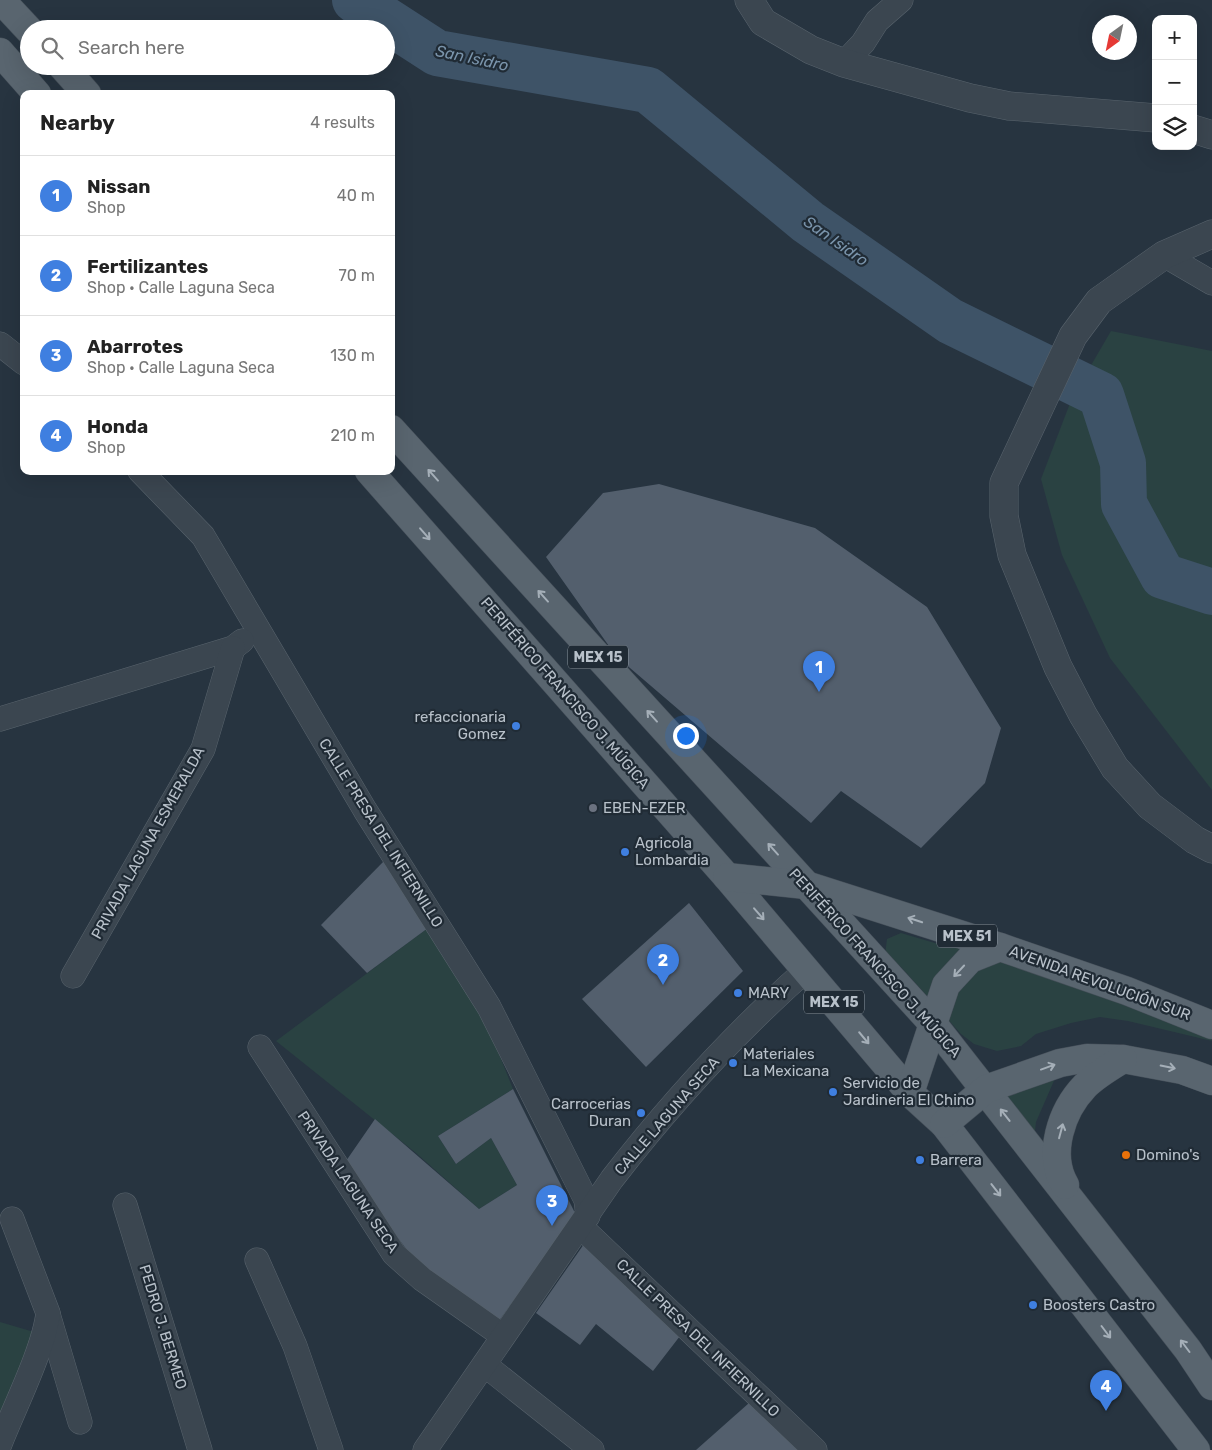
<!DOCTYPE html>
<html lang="en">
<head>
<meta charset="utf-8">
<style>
	:root { --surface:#fff; --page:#f6f6f6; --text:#222; --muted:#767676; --line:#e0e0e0; --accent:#111827 }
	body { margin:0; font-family:Rubik,sans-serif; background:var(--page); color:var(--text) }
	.controls { position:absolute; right:15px; top:15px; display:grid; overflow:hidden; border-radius:10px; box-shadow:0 5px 20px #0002 }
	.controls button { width:45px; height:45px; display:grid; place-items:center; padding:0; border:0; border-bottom:1px solid var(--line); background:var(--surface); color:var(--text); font:25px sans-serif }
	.compass { position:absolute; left:1092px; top:15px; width:45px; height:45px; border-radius:50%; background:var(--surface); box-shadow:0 5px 20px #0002; rotate:213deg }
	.you { position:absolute; left:685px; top:735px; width:18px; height:18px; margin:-12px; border:4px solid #fff; border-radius:50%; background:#1a73e8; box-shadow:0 0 0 8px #1a73e833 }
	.badge { display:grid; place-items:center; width:32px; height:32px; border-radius:50%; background:var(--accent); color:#fff; font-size:16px; font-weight:700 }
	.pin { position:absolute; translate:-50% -41px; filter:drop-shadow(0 1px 2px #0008) }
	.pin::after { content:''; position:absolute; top:26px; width:18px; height:15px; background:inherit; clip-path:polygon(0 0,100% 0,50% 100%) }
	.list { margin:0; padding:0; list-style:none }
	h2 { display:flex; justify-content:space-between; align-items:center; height:65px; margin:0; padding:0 20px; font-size:21px }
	h2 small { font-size:16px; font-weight:400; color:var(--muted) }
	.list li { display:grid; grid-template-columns:32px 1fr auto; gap:15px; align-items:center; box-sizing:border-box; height:80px; padding:0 20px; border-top:1px solid var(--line) }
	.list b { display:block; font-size:19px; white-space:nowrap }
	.list p { margin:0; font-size:16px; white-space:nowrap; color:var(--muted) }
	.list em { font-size:16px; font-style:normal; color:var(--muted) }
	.icon { flex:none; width:28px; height:28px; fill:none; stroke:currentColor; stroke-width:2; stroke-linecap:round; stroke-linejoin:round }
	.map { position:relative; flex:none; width:1212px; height:1450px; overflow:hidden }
	.search { position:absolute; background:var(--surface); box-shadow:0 5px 20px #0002; left:20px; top:20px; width:375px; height:55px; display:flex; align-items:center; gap:12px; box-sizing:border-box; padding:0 18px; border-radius:28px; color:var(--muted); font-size:19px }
	.panel { position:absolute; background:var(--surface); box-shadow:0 5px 20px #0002; left:20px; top:90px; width:375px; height:385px; border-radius:10px }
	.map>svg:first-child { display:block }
</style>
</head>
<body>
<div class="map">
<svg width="1212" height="1450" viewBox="0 0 1212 1450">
	<rect width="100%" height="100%" fill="#273440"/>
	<!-- green -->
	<g fill="#2a4242">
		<polygon points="1111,331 1212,351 1212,790 1110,658 1062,555 1041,479 1072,398"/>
		<polygon points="428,928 481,1009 513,1089 438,1136 456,1164 491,1138 517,1185 479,1209 416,1153 276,1041"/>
		<polygon points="901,933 945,946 973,949 1206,1031 1212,1041 1128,1021 1100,1017 1071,1023 1036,1034 1021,1046 997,1051 974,1044 961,1034 901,967 885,955 887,939"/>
		<polygon points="1060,1067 1036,1122 1034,1141 1000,1094"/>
		<polygon points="0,1322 34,1332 0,1430"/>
	</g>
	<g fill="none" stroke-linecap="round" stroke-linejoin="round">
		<!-- river -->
		<polyline stroke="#3e5367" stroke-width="46" points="355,0 437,53 648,90 808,222 950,321 1101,395 1123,463 1124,504 1163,576 1212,592"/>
	</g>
	<!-- building -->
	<g fill="#535f6d">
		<polygon points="659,484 815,528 927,607 1001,728 985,783 921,848 841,791 811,823 616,656 546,557 603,493"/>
		<polygon points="384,861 428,928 367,973 321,925"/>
		<polygon points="689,903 743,971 646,1067 582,999"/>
		<polygon points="513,1089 576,1215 498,1322 424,1273 384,1219 346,1161 375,1119 479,1209 517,1185 491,1138 456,1164 438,1136"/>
		<polygon points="584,1244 680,1336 653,1371 596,1324 580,1345 536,1313"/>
		<polygon points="749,1403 798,1450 696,1450"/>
	</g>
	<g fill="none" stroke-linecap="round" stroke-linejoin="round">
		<!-- minor casing -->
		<g stroke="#59646d" stroke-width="25">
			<g id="minor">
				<polyline points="844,63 863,43 877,21 901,0"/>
				<polyline points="1164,255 1212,283"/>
				<polyline points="0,344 24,363"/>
				<polyline points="140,471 203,536 365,810 489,1007 586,1200 588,1216"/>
				<polyline points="0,719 233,648 242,641"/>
				<polyline points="73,976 203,749 233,648"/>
				<polyline points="260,1047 394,1254 422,1279 503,1336"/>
				<polyline points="125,1205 200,1450"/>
				<polyline points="581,1227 815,1450"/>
				<polyline points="257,1260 295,1346 331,1450"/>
				<polyline points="48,1314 80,1422"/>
				<polyline points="485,1365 592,1450"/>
				<path d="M 0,1444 C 14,1408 44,1349 48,1313 L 12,1219"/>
				<path d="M 425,1450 L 612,1179 C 670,1104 735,1033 806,970"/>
			</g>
		</g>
		<!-- tertiary casing -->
		<g stroke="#59646d" stroke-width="29">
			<g id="tertiary">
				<polyline points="749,0 763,22 811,50 844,63 970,98 1009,106 1156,118"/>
				<polyline points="1193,129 1212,135"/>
				<polyline points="1212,234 1164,255 1099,301 1073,336 1004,483 1004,516 1012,555 1058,667 1083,715 1115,768 1150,806 1195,840 1212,849"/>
			</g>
		</g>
		<!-- primary casing -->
		<g stroke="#454f59" stroke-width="29">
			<g id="primary">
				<polyline points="1,0 29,30"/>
				<polyline points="0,52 37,94"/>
				<polyline points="62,66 87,94"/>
				<polyline points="391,429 934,1025 1188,1350 1212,1386"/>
				<polyline points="369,471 727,877 910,1093 944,1124 1196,1450"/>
				<polyline points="727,877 806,885 1000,947 1127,991 1212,1025"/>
				<polyline points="910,1093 946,985 970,959 1000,947"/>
				<polyline points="944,1124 986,1089 1060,1063 1087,1058 1123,1059 1182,1070 1212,1081"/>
				<path d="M 1065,1185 C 1047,1154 1061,1111 1085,1086 C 1096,1075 1110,1067 1123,1059"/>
			</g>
		</g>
		<!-- minor -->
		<use href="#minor" stroke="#3b4650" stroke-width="24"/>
		<!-- tertiary -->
		<use href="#tertiary" stroke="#3b4650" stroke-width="28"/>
		<!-- primary -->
		<use href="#primary" stroke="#59656f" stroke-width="28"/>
	</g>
	<!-- one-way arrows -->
	<defs><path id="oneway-shaft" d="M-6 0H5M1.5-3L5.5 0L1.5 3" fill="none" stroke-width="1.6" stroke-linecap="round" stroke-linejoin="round" transform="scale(1.25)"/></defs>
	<g stroke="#a5afb8">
		<use href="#oneway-shaft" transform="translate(433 475) rotate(-132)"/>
		<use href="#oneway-shaft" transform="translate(425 534) rotate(49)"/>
		<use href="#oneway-shaft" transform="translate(543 596) rotate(-132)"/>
		<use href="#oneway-shaft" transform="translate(652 716) rotate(-132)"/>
		<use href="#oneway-shaft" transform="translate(773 849) rotate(-132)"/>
		<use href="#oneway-shaft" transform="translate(759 914) rotate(49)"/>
		<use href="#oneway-shaft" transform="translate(915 920) rotate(-162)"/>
		<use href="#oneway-shaft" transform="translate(959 971) rotate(133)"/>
		<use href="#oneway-shaft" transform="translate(864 1038) rotate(50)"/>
		<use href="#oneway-shaft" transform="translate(1048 1067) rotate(-20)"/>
		<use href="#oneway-shaft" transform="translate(1168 1067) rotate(11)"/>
		<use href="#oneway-shaft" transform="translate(1005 1115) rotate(-128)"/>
		<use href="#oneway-shaft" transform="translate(1061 1131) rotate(-75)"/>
		<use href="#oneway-shaft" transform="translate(996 1190) rotate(52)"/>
		<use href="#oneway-shaft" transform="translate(1106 1332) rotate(53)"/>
		<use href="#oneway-shaft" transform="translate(1185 1346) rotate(-127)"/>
	</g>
	<!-- markers -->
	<g fill="#3f7fe0" stroke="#202b35" stroke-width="2">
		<circle cx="516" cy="726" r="5"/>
		<circle cx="625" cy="852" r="5"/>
		<circle cx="738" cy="993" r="5"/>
		<circle cx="733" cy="1063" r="5"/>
		<circle cx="833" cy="1092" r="5"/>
		<circle cx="641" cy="1113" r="5"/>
		<circle cx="920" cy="1160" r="5"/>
		<circle cx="1033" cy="1305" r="5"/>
	</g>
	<circle fill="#6b7280" stroke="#202b35" stroke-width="2" cx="593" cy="808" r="5"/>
	<circle fill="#e8710a" stroke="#202b35" stroke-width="2" cx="1126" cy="1155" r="5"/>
	<g text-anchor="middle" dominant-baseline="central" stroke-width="4.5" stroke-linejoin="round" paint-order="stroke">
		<!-- shield labels -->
		<g fill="#202b35" stroke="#8a949d" stroke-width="1">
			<rect x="568" y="645.5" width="60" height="23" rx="4"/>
			<rect x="937" y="924.5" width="60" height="23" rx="4"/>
			<rect x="804" y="990.5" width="60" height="23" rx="4"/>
		</g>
		<g font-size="14" font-weight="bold" fill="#b8c1ca">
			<text x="598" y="657">MEX 15</text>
			<text x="967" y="936">MEX 51</text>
			<text x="834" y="1002">MEX 15</text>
		</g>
		<!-- street labels -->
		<g font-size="15" fill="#b8c1ca" stroke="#202b35">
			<text transform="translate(565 693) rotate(49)">PERIFÉRICO FRANCISCO J. MÚGICA</text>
			<text transform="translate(381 833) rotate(58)">CALLE PRESA DEL INFIERNILLO</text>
			<text transform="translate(148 843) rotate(-61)">PRIVADA LAGUNA ESMERALDA</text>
			<text transform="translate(875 963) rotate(48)">PERIFÉRICO FRANCISCO J. MÚGICA</text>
			<text transform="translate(1100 983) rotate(20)">AVENIDA REVOLUCIÓN SUR</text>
			<text transform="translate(667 1116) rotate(-49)">CALLE LAGUNA SECA</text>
			<text transform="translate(348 1182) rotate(56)">PRIVADA LAGUNA SECA</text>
			<text transform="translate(163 1327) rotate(73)">PEDRO J. BERMEO</text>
			<text transform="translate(698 1338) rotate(44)">CALLE PRESA DEL INFIERNILLO</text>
		</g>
		<!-- poi labels -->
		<g font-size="15" fill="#b8c1ca" stroke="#202b35" text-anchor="start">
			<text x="506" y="717" text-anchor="end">refaccionaria<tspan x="506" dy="17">Gomez</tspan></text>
			<text x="603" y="808">EBEN-EZER</text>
			<text x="635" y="843">Agricola<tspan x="635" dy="17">Lombardia</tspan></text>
			<text x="748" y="993">MARY</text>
			<text x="743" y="1054">Materiales<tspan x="743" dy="17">La Mexicana</tspan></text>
			<text x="843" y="1083">Servicio de<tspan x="843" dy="17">Jardineria El Chino</tspan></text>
			<text x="631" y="1104" text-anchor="end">Carrocerias<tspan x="631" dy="17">Duran</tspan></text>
			<text x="1136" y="1155">Domino's</text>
			<text x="930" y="1160">Barrera</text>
			<text x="1043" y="1305">Boosters Castro</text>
		</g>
		<!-- water labels -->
		<g font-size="16" font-style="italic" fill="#7a94ab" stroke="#202b35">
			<text transform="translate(472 58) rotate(12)">San Isidro</text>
			<text transform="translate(836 241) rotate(35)">San Isidro</text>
		</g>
	</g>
</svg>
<div class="controls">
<button>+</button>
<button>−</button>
<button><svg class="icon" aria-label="layers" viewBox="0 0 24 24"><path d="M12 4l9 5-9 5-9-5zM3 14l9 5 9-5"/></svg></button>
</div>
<svg class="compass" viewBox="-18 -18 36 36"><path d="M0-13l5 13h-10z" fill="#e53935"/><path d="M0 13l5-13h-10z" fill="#767676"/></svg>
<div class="you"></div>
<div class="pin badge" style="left:819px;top:692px;background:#3f7fe0">1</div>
<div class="pin badge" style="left:663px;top:985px;background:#3f7fe0">2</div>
<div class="pin badge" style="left:552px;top:1226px;background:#3f7fe0">3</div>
<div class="pin badge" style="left:1106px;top:1411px;background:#3f7fe0">4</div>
<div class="search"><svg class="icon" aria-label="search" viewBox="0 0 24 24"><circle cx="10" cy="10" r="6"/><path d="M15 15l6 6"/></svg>Search here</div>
<section class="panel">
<h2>Nearby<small>4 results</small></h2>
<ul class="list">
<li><span class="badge" style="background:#3f7fe0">1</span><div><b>Nissan</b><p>Shop</p></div><em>40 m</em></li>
<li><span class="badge" style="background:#3f7fe0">2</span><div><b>Fertilizantes</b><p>Shop · Calle Laguna Seca</p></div><em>70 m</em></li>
<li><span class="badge" style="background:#3f7fe0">3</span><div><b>Abarrotes</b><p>Shop · Calle Laguna Seca</p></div><em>130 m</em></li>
<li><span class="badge" style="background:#3f7fe0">4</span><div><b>Honda</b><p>Shop</p></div><em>210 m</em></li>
</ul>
</section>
</div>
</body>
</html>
